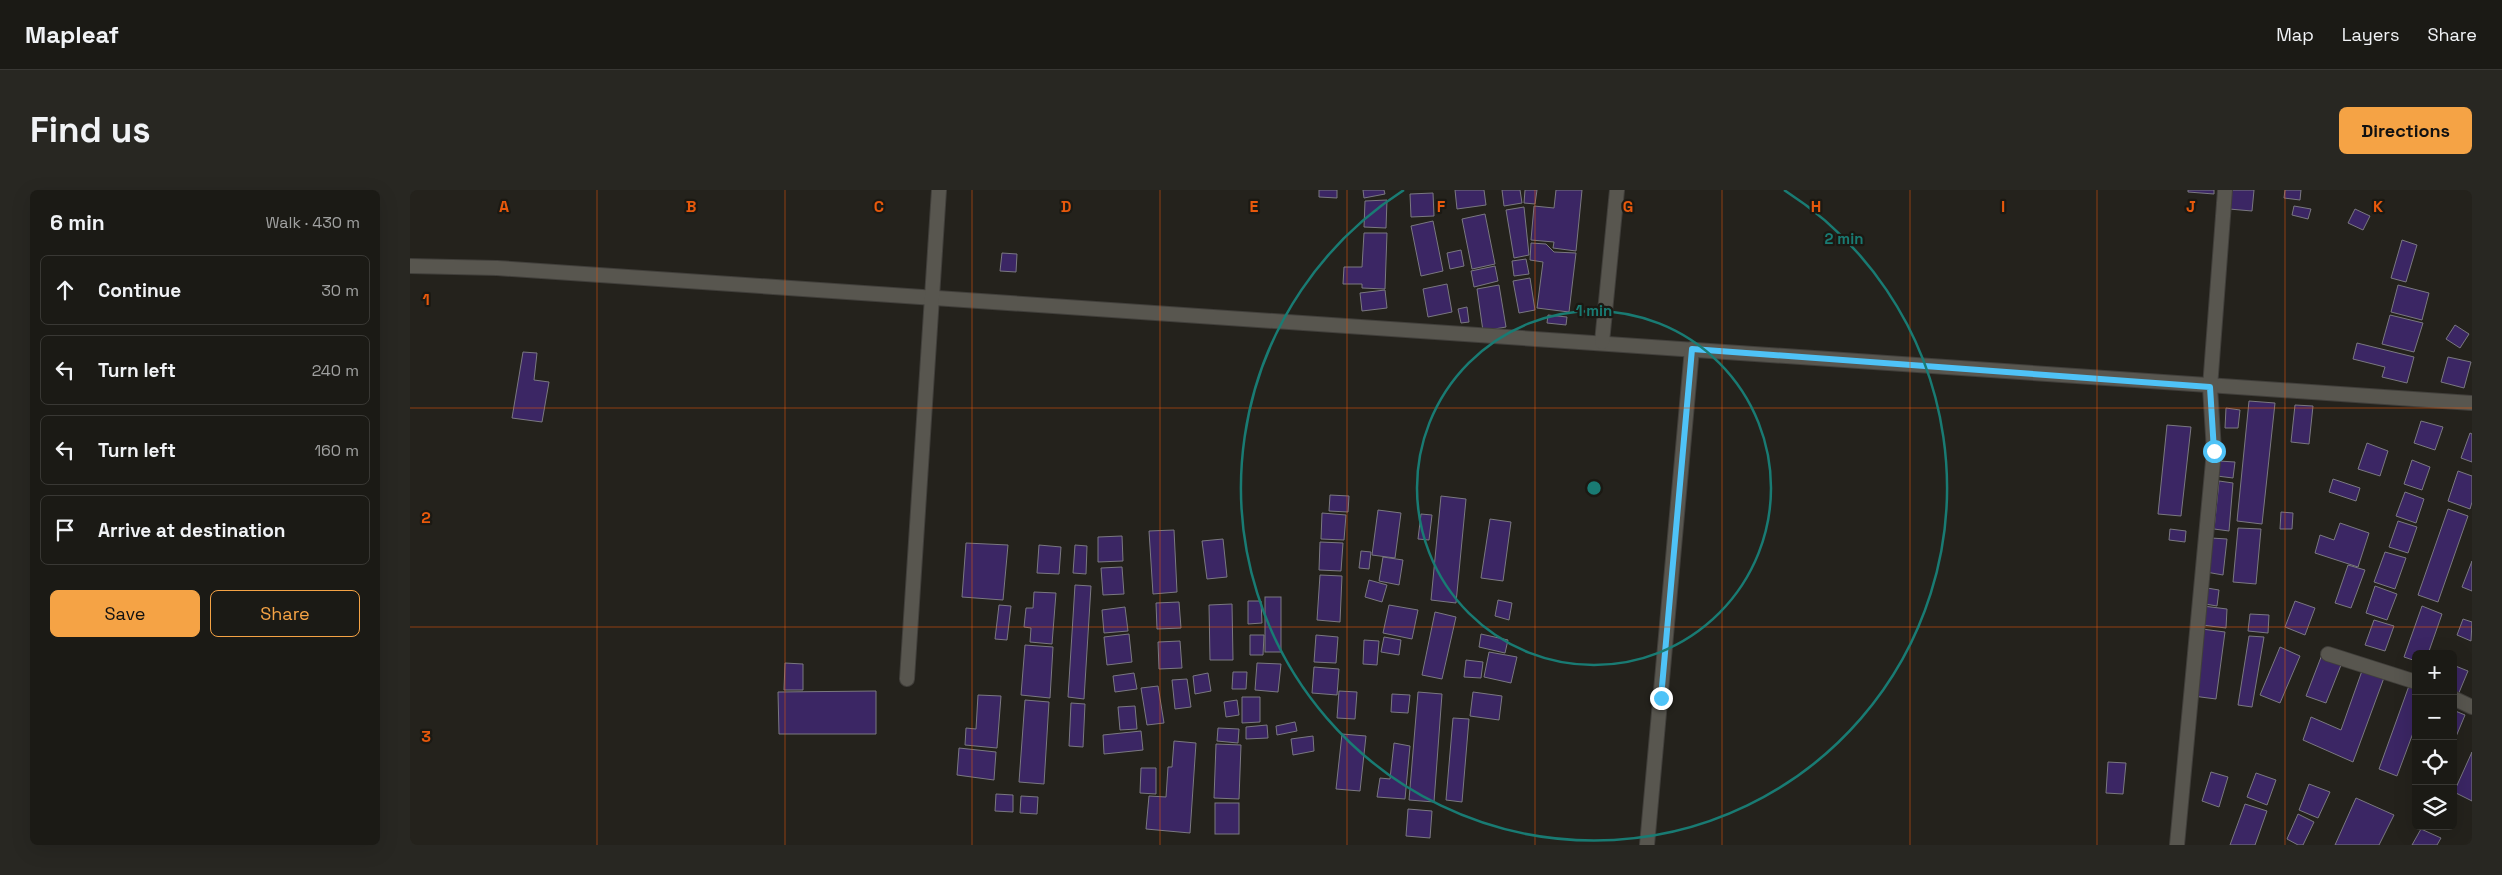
<!DOCTYPE html>
<html lang="en">
<head>
<meta charset="utf-8">
<style>
	:root { --surface:#1b1a15; --page:#282722; --text:#f1f3f6; --muted:#a0a1a0; --line:#393834; --accent:#f5a345 }
	body { margin:0; font-family:"Space Grotesk",sans-serif; background:var(--page); color:var(--text) }
	.controls { position:absolute; right:15px; bottom:15px; display:grid; overflow:hidden; border-radius:8px; box-shadow:0 5px 20px #0002 }
	.controls button { width:45px; height:45px; display:grid; place-items:center; padding:0; border:0; border-bottom:1px solid var(--line); background:var(--surface); color:var(--text); font:25px sans-serif }
	.stop { position:absolute; width:15px; height:15px; margin:-11px; border:4px solid #4fc3f7; border-radius:50%; background:#fff }
	.stop.end { background:#4fc3f7; border-color:#fff; box-shadow:0 1px 5px #0008 }
	.list { margin:0; padding:0; list-style:none }
	h2 { display:flex; justify-content:space-between; align-items:center; height:65px; margin:0; padding:0 20px; font-size:21px }
	h2 small { font-size:16px; font-weight:400; color:var(--muted) }
	.list li { display:grid; grid-template-columns:32px 1fr auto; gap:15px; align-items:center; box-sizing:border-box; height:70px; margin:0 10px 10px; padding:0 10px; border:1px solid var(--line); border-radius:8px }
	.list b { display:block; font-size:19px; white-space:nowrap }
	.list em { font-size:16px; font-style:normal; color:var(--muted) }
	.actions { display:flex; gap:10px; padding:15px 20px }
	.actions a { flex:1; padding:11px 0; border:1px solid var(--accent); border-radius:8px; text-align:center; font-size:18px; color:var(--accent) }
	.actions .main { background:var(--accent); color:#111 }
	.icon { flex:none; width:28px; height:28px; fill:none; stroke:currentColor; stroke-width:2; stroke-linecap:round; stroke-linejoin:round }
	.map { position:relative; flex:none; width:2062px; height:655px; overflow:hidden; border-radius:8px }
	header { display:flex; align-items:center; gap:30px; box-sizing:border-box; height:70px; padding:0 25px; background:var(--surface); border-bottom:1px solid var(--line) }
	header strong { font-size:24px }
	nav { display:flex; gap:28px; margin-inline-start:auto; font-size:18px }
	.intro { display:flex; align-items:center; justify-content:space-between; box-sizing:border-box; height:120px; padding:0 30px }
	h1 { margin:0; font-size:35px }
	.button { padding:12px 22px; border-radius:8px; background:var(--accent); color:#111; font-size:18px; font-weight:700 }
	main { display:flex; gap:30px; padding:0 30px }
	aside { flex:1; background:var(--surface); border-radius:8px; box-shadow:0 5px 20px #0002 }
	.map>svg:first-child { display:block }
</style>
</head>
<body>
<header>
<strong>Mapleaf</strong>
<nav><a>Map</a><a>Layers</a><a>Share</a></nav>
</header>
<div class="intro"><h1>Find us</h1><a class="button">Directions</a></div>
<main>
<aside>
<h2>6 min<small>Walk · 430 m</small></h2>
<ul class="list">
<li><svg class="icon" aria-label="ahead" viewBox="0 0 24 24"><path d="M12 20V5M6 11l6-6 6 6"/></svg><div><b>Continue</b></div><em>30 m</em></li>
<li><svg class="icon" aria-label="left" viewBox="0 0 24 24"><path d="M17 20v-9H6M10 6l-5 5 5 5"/></svg><div><b>Turn left</b></div><em>240 m</em></li>
<li><svg class="icon" aria-label="left" viewBox="0 0 24 24"><path d="M17 20v-9H6M10 6l-5 5 5 5"/></svg><div><b>Turn left</b></div><em>160 m</em></li>
<li><svg class="icon" aria-label="arrive" viewBox="0 0 24 24"><path d="M6 21V4h12l-3 4 3 4H6"/></svg><div><b>Arrive at destination</b></div></li>
</ul>
<div class="actions"><a class="main">Save</a><a>Share</a></div>
</aside>
<div class="map">
<svg width="2062" height="655" viewBox="0 0 2062 655">
	<rect width="100%" height="100%" fill="#24221c"/>
	<!-- building -->
	<g fill="#3b2664" stroke="#7a7880">
		<polygon points="909,0 927,0 927,8 909,7"/>
		<polygon points="953,0 974,0 975,4 954,8"/>
		<polygon points="1045,0 1074,0 1076,15 1047,19"/>
		<polygon points="1092,0 1110,0 1112,13 1094,16"/>
		<polygon points="1115,0 1127,0 1125,14 1114,13"/>
		<polygon points="1146,0 1172,0 1166,61 1143,58 1144,52 1121,50 1124,16 1144,18"/>
		<polygon points="1778,0 1804,0 1804,4 1778,2"/>
		<polygon points="1821,0 1844,0 1842,21 1819,19"/>
		<polygon points="1875,0 1891,0 1890,10 1874,8"/>
		<polygon points="1023,3 1024,26 1001,27 1000,4"/>
		<polygon points="977,10 976,38 954,37 955,11"/>
		<polygon points="1884,16 1901,19 1898,29 1882,25"/>
		<polygon points="1114,17 1119,65 1104,68 1096,20"/>
		<polygon points="1945,19 1960,26 1953,40 1938,33"/>
		<polygon points="1075,24 1085,74 1062,79 1052,29"/>
		<polygon points="1023,31 1033,81 1011,86 1001,36"/>
		<polygon points="954,43 977,43 975,99 952,98 952,94 933,94 934,77 952,77"/>
		<polygon points="1992,50 2007,55 1996,92 1981,88"/>
		<polygon points="1121,53 1136,54 1144,62 1166,63 1159,122 1127,118 1133,72 1120,70"/>
		<polygon points="1051,60 1054,76 1040,79 1037,63"/>
		<polygon points="592,63 607,64 606,82 590,81"/>
		<polygon points="1116,69 1119,84 1104,86 1102,71"/>
		<polygon points="1085,76 1088,91 1064,97 1061,81"/>
		<polygon points="1120,88 1125,120 1109,123 1103,91"/>
		<polygon points="1037,94 1042,122 1018,127 1013,99"/>
		<polygon points="1089,95 1096,137 1073,141 1067,99"/>
		<polygon points="1988,95 2019,103 2012,130 1981,122"/>
		<polygon points="975,100 977,118 952,121 950,103"/>
		<polygon points="1057,117 1059,132 1051,133 1048,119"/>
		<polygon points="1138,125 1157,127 1156,135 1137,133"/>
		<polygon points="1980,125 2013,133 2004,162 1972,154"/>
		<polygon points="2045,135 2059,144 2050,158 2036,149"/>
		<polygon points="1947,153 2004,167 1997,193 1972,187 1975,177 1943,169"/>
		<polygon points="113,162 127,163 124,190 139,192 132,232 102,228"/>
		<polygon points="2038,167 2061,172 2054,198 2031,192"/>
		<polygon points="1839,211 1865,213 1852,334 1827,331"/>
		<polygon points="1885,215 1903,216 1899,254 1881,252"/>
		<polygon points="1816,218 1830,220 1828,238 1815,238"/>
		<polygon points="2011,231 2033,237 2025,260 2004,253"/>
		<polygon points="1757,235 1781,237 1771,326 1748,324"/>
		<polygon points="2060,243 2062,244 2062,272 2051,268"/>
		<polygon points="1957,253 1978,261 1970,286 1948,279"/>
		<polygon points="2002,270 2020,277 2012,300 1994,294"/>
		<polygon points="1809,271 1825,272 1823,288 1807,286"/>
		<polygon points="2048,281 2062,286 2062,312 2060,319 2038,311"/>
		<polygon points="1923,289 1950,298 1946,311 1919,302"/>
		<polygon points="1809,291 1823,293 1819,341 1804,339"/>
		<polygon points="1995,302 2014,309 2006,333 1986,326"/>
		<polygon points="920,305 939,306 938,322 919,321"/>
		<polygon points="1031,306 1056,309 1046,413 1021,410"/>
		<polygon points="2038,319 2058,326 2028,412 2008,405"/>
		<polygon points="968,320 991,323 985,368 962,365"/>
		<polygon points="1871,322 1883,323 1882,339 1870,339"/>
		<polygon points="912,323 936,325 934,350 911,349"/>
		<polygon points="1011,324 1022,325 1019,350 1008,349"/>
		<polygon points="1080,329 1101,332 1093,391 1071,388"/>
		<polygon points="1988,331 2007,337 1998,363 1979,357"/>
		<polygon points="1930,333 1959,343 1948,377 1905,363 1910,345 1924,350"/>
		<polygon points="1828,338 1851,339 1846,394 1823,392"/>
		<polygon points="1760,339 1776,341 1775,352 1759,350"/>
		<polygon points="764,340 767,402 743,404 739,341"/>
		<polygon points="712,346 713,371 688,372 688,347"/>
		<polygon points="1801,348 1817,349 1813,385 1796,382"/>
		<polygon points="813,349 817,387 797,389 792,351"/>
		<polygon points="910,352 933,353 931,381 909,380"/>
		<polygon points="556,353 598,355 593,410 552,407"/>
		<polygon points="629,355 651,357 649,384 627,383"/>
		<polygon points="665,355 677,356 676,384 663,383"/>
		<polygon points="951,361 961,362 959,379 949,378"/>
		<polygon points="1975,362 1996,368 1985,399 1964,392"/>
		<polygon points="973,367 993,370 989,395 969,391"/>
		<polygon points="2062,371 2062,401 2052,397"/>
		<polygon points="1938,375 1955,380 1941,418 1925,413"/>
		<polygon points="712,377 714,404 693,405 691,378"/>
		<polygon points="910,385 932,386 930,432 907,430"/>
		<polygon points="959,390 977,395 972,412 955,407"/>
		<polygon points="665,395 681,396 674,509 658,507"/>
		<polygon points="1965,396 1987,404 1977,430 1956,423"/>
		<polygon points="1797,398 1809,400 1807,416 1795,414"/>
		<polygon points="624,402 646,403 642,454 620,452 621,438 614,437 616,418 623,418"/>
		<rect x="855" y="407" width="16" height="55"/>
		<polygon points="1088,410 1102,413 1099,430 1085,426"/>
		<polygon points="838,411 851,411 852,433 838,434"/>
		<polygon points="1885,411 1905,418 1895,445 1875,437"/>
		<polygon points="769,412 771,438 747,439 746,413"/>
		<polygon points="822,414 823,470 800,470 799,415"/>
		<polygon points="589,415 601,416 597,450 585,449"/>
		<polygon points="979,415 1008,420 1002,449 973,443"/>
		<polygon points="1793,416 1817,419 1816,438 1792,435"/>
		<polygon points="2012,416 2032,424 2018,464 2006,464 2006,471 1994,467"/>
		<polygon points="715,417 718,441 694,443 692,420"/>
		<polygon points="1025,422 1046,427 1032,489 1012,485"/>
		<polygon points="1840,424 1859,425 1858,443 1838,441"/>
		<polygon points="2053,429 2062,432 2061,451 2047,445"/>
		<polygon points="1964,430 1984,436 1975,461 1955,455"/>
		<polygon points="1792,439 1815,442 1806,509 1783,506"/>
		<polygon points="719,444 722,472 697,475 694,447"/>
		<polygon points="1071,444 1098,450 1095,463 1069,457"/>
		<polygon points="840,445 854,445 853,465 840,465"/>
		<polygon points="906,445 928,447 926,473 904,472"/>
		<polygon points="1839,446 1854,447 1842,517 1828,515"/>
		<polygon points="974,447 991,450 989,465 971,462"/>
		<polygon points="954,450 969,451 967,475 953,474"/>
		<polygon points="770,451 772,478 749,479 748,452"/>
		<polygon points="615,455 643,457 640,508 611,505"/>
		<polygon points="1870,457 1890,466 1870,513 1850,505"/>
		<polygon points="1079,462 1107,467 1101,493 1074,487"/>
		<polygon points="1913,462 1933,470 1916,513 1896,506"/>
		<polygon points="1056,470 1073,472 1071,488 1054,487"/>
		<polygon points="375,473 393,474 393,500 374,500"/>
		<polygon points="847,473 871,474 868,502 845,500"/>
		<polygon points="2043,475 2058,481 2048,505 2043,503"/>
		<polygon points="904,477 929,479 927,505 902,503"/>
		<polygon points="1953,478 1975,485 1943,572 1893,550 1901,527 1931,540"/>
		<polygon points="823,482 837,482 836,499 822,499"/>
		<polygon points="724,483 727,499 705,502 703,486"/>
		<polygon points="798,483 801,501 785,504 783,486"/>
		<polygon points="777,489 781,517 765,519 762,490"/>
		<polygon points="2000,493 2006,495 2006,535 1987,586 1969,579"/>
		<polygon points="748,496 754,533 737,535 731,498"/>
		<polygon points="466,501 466,544 369,544 368,502"/>
		<polygon points="929,501 947,502 945,529 927,528"/>
		<polygon points="1008,502 1032,504 1024,612 999,610"/>
		<polygon points="1063,502 1092,506 1089,530 1060,526"/>
		<polygon points="982,504 1000,505 998,523 981,522"/>
		<polygon points="568,505 591,506 587,558 555,555 556,538 566,539"/>
		<polygon points="832,507 850,507 850,532 832,533"/>
		<polygon points="615,510 639,512 634,594 609,592"/>
		<polygon points="827,510 829,525 816,527 814,512"/>
		<polygon points="661,513 675,514 673,557 659,556"/>
		<polygon points="725,516 727,539 710,540 708,517"/>
		<polygon points="2043,520 2055,525 2045,549 2043,549"/>
		<polygon points="1043,528 1059,529 1052,612 1036,610"/>
		<polygon points="885,532 887,541 867,545 866,536"/>
		<polygon points="857,535 858,548 836,549 836,537"/>
		<polygon points="808,538 829,539 828,553 807,551"/>
		<polygon points="731,541 733,560 694,564 693,545"/>
		<polygon points="932,544 956,546 950,601 926,599"/>
		<polygon points="903,546 904,561 883,565 881,549"/>
		<polygon points="764,551 786,553 780,643 736,639 739,606 756,607 758,577 762,577"/>
		<polygon points="984,553 1000,556 995,609 967,607 970,588 980,589"/>
		<polygon points="806,554 831,555 829,609 804,608"/>
		<polygon points="549,558 586,562 584,590 547,585"/>
		<polygon points="2062,562 2062,611 2044,602"/>
		<polygon points="1698,572 1716,573 1713,604 1696,603"/>
		<polygon points="731,578 746,578 746,604 730,603"/>
		<polygon points="1801,582 1818,587 1809,617 1792,611"/>
		<polygon points="1846,583 1866,590 1857,615 1837,607"/>
		<polygon points="1899,594 1920,602 1908,628 1889,620"/>
		<polygon points="586,604 603,605 603,622 585,621"/>
		<polygon points="611,606 628,607 627,624 610,623"/>
		<polygon points="1946,608 1984,625 1969,655 1925,655"/>
		<rect x="805" y="613" width="24" height="31"/>
		<polygon points="1835,614 1857,621 1845,655 1820,655"/>
		<polygon points="998,619 1022,621 1020,648 996,646"/>
		<polygon points="1888,624 1904,632 1893,655 1888,655 1877,649"/>
		<polygon points="2011,639 2031,648 2027,655 2002,655"/>
	</g>
	<g fill="none" stroke-linecap="round" stroke-linejoin="round">
		<!-- minor casing -->
		<g stroke="#413f3b" stroke-width="16">
			<g id="minor">
				<polyline points="0,76 87,78 2062,213"/>
				<polyline points="1192,152 1207,0"/>
				<polyline points="1918,464 2006,492"/>
				<polyline points="497,489 529,0"/>
				<polyline points="2043,508 2062,517"/>
				<polyline points="1237,655 1282,159"/>
				<polyline points="1767,655 1804,261 1800,197 1815,0"/>
			</g>
		</g>
		<!-- minor -->
		<use href="#minor" stroke="#58564f" stroke-width="14"/>
	</g>
	<g fill="none" stroke-linecap="round" stroke-linejoin="round">
		<!-- route -->
		<polyline stroke="#4fc3f7" stroke-width="6" points="1251,508 1282,159 1800,197 1804,261"/>
	</g>
	<!-- grid -->
	<path fill="none" stroke="#e8590c" stroke-width="1" stroke-opacity="0.55" d="M 187,0 L 187,655M 375,0 L 375,655M 562,0 L 562,655M 750,0 L 750,655M 937,0 L 937,655M 1125,0 L 1125,655M 1312,0 L 1312,655M 1500,0 L 1500,655M 1687,0 L 1687,655M 1875,0 L 1875,655M 0,218 L 2062,218M 0,437 L 2062,437"/>
	<!-- distance rings -->
	<g fill="none" stroke="#197b73" stroke-width="2.5">
		<circle cx="1184" cy="298" r="177"/>
		<path d="M1374 0A353 353 0 1 1 994 0"/>
	</g>
	<g font-size="16" text-anchor="middle" font-weight="bold" fill="#e8590c" stroke="#1b1913" stroke-width="4.5" stroke-linejoin="round" paint-order="stroke">
		<text x="94" y="22">A</text>
		<text x="281" y="22">B</text>
		<text x="469" y="22">C</text>
		<text x="656" y="22">D</text>
		<text x="844" y="22">E</text>
		<text x="1031" y="22">F</text>
		<text x="1218" y="22">G</text>
		<text x="1406" y="22">H</text>
		<text x="1593" y="22">I</text>
		<text x="1781" y="22">J</text>
		<text x="1968" y="22">K</text>
		<text x="16" y="115">1</text>
		<text x="16" y="333">2</text>
		<text x="16" y="552">3</text>
	</g>
	<circle cx="1184" cy="298" r="8" fill="#197b73" stroke="#1b1913" stroke-width="2.5"/>
	<g font-size="15" text-anchor="middle" font-weight="bold" fill="#197b73" stroke="#1b1913" stroke-width="4.5" stroke-linejoin="round" paint-order="stroke">
		<text x="1434" y="54">2 min</text>
		<text x="1184" y="126">1 min</text>
	</g>
</svg>
<div class="controls">
<button>+</button>
<button>−</button>
<button><svg class="icon" aria-label="locate" viewBox="0 0 24 24"><circle cx="12" cy="12" r="6"/><path d="M12 2v4M12 18v4M2 12h4M18 12h4"/></svg></button>
<button><svg class="icon" aria-label="layers" viewBox="0 0 24 24"><path d="M12 4l9 5-9 5-9-5zM3 14l9 5 9-5"/></svg></button>
</div>
<div class="stop" style="left:1804px;top:261px"></div>
<div class="stop end" style="left:1251px;top:508px"></div>
</div>
</main>
</body>
</html>
